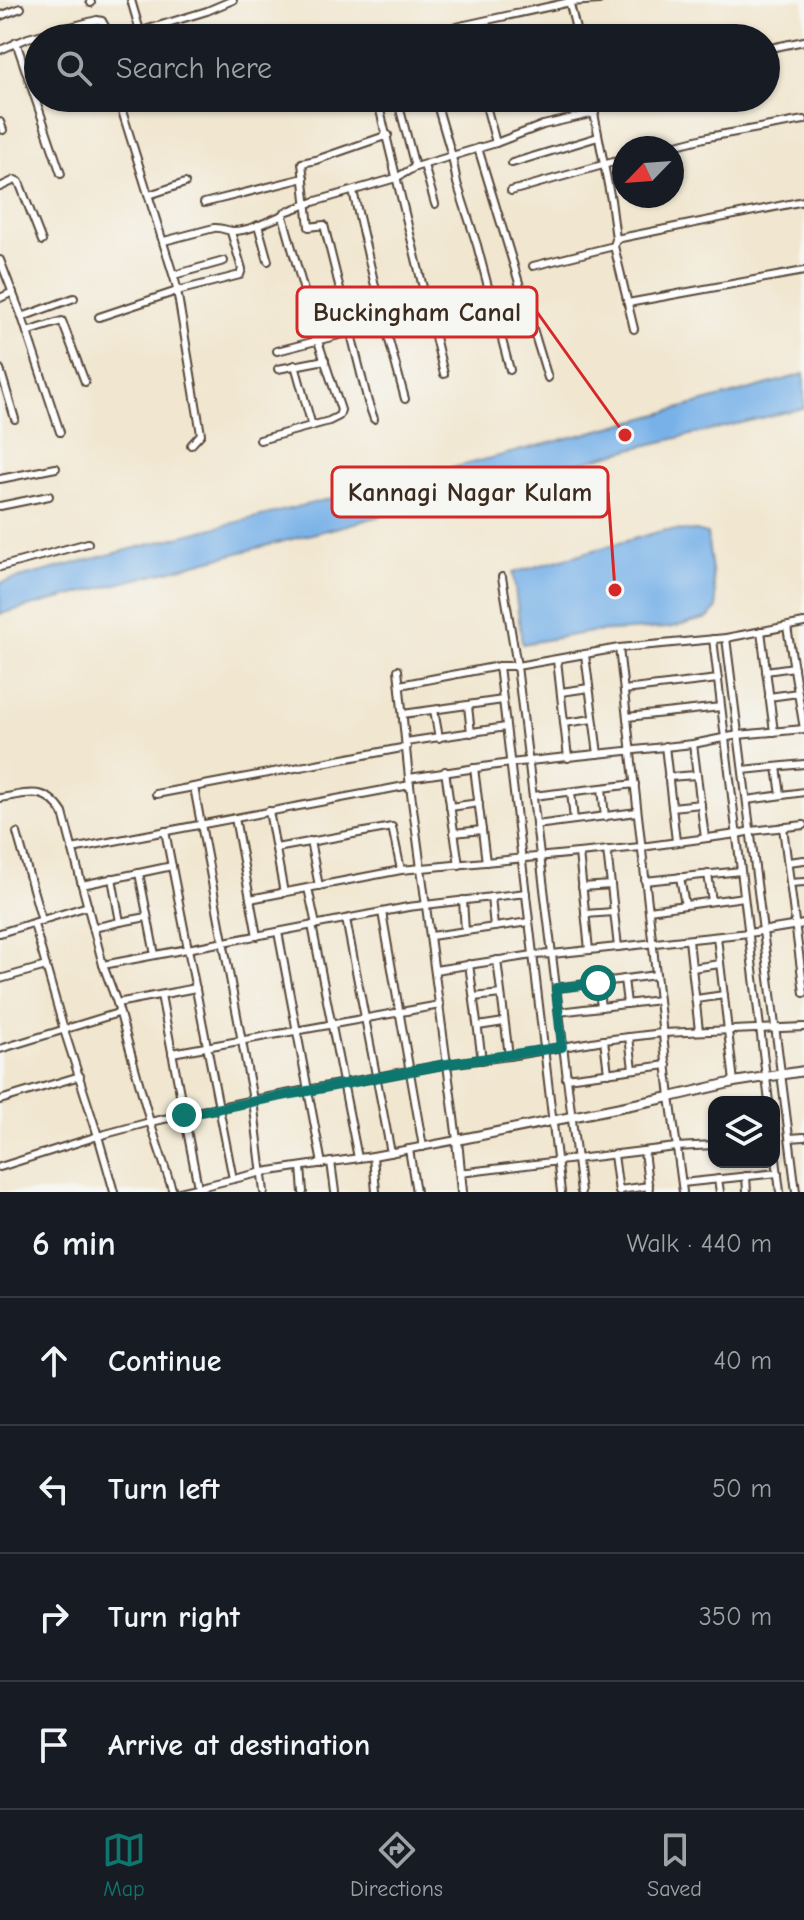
<!DOCTYPE html>
<html lang="en">
<head>
<meta charset="utf-8">
<style>
	:root { --surface:#171b24; --page:#242831; --text:#f1f3f6; --muted:#9ea1a6; --line:#363941; --accent:#0f766e }
	body { margin:0; font-family:"Comic Neue",sans-serif; background:var(--page); color:var(--text) }
	.controls { position:absolute; right:24px; bottom:24px; display:grid; overflow:hidden; border-radius:16px; box-shadow:0 2px 6px #0004 }
	.controls button { width:72px; height:72px; display:grid; place-items:center; padding:0; border:0; border-bottom:2px solid var(--line); background:var(--surface); color:var(--text); font:40px sans-serif }
	.compass { position:absolute; left:612px; top:136px; width:72px; height:72px; border-radius:50%; background:var(--surface); box-shadow:0 2px 6px #0004; rotate:245deg }
	.stop { position:absolute; width:24px; height:24px; margin:-18px; border:6px solid #0f766e; border-radius:50%; background:#fff }
	.stop.end { background:#0f766e; border-color:#fff; box-shadow:0 2px 8px #0008 }
	.list { margin:0; padding:0; list-style:none }
	h2 { display:flex; justify-content:space-between; align-items:center; height:104px; margin:0; padding:0 32px; font-size:34px }
	h2 small { font-size:26px; font-weight:400; color:var(--muted) }
	.list li { display:grid; grid-template-columns:52px 1fr auto; gap:24px; align-items:center; box-sizing:border-box; height:128px; padding:0 32px; border-top:2px solid var(--line) }
	.list b { display:block; font-size:30px; white-space:nowrap }
	.list em { font-size:26px; font-style:normal; color:var(--muted) }
	.icon { flex:none; width:44px; height:44px; fill:none; stroke:currentColor; stroke-width:2; stroke-linecap:round; stroke-linejoin:round }
	.map { position:relative; flex:none; width:804px; height:1192px; overflow:hidden }
	.search { position:absolute; background:var(--surface); box-shadow:0 2px 6px #0004; left:24px; right:24px; top:24px; height:88px; display:flex; align-items:center; gap:20px; box-sizing:border-box; padding:0 28px; border-radius:44px; color:var(--muted); font-size:30px }
	.sheet { height:616px; background:var(--surface) }
	nav { display:flex; justify-content:space-around; align-items:center; box-sizing:border-box; height:112px; border-top:2px solid var(--line); background:var(--surface); font-size:22px; color:var(--muted) }
	nav a { display:grid; justify-items:center; gap:4px }
	nav .on { color:var(--accent) }
	.map>svg:first-child { display:block }
</style>
</head>
<body>
<div class="map">
<svg width="804" height="1192" viewBox="0 0 804 1192">
	<rect width="100%" height="100%" fill="#f6f6f2"/>
	<filter id="ink" filterUnits="userSpaceOnUse"><feTurbulence type="fractalNoise" baseFrequency=".0125" numOctaves="2"/><feDisplacementMap in="SourceGraphic" scale="16" xChannelSelector="R" yChannelSelector="G"/><feConvolveMatrix kernelMatrix="1 2 1 2 8 2 1 2 1" color-interpolation-filters="sRGB"/></filter>
	<filter id="wash" filterUnits="userSpaceOnUse"><feTurbulence type="fractalNoise" baseFrequency=".006" numOctaves="4" result="noise"/><feDisplacementMap in="SourceGraphic" scale="32" xChannelSelector="R" yChannelSelector="G"/><feGaussianBlur stdDeviation="1.8" result="paint"/><feColorMatrix in="noise" values="0 0 0 0 0 0 0 0 0 0 0 0 0 0 0 0 0 1.4 0 .05"/><feComposite in="paint" operator="in"/></filter>
	<g filter="url(#wash)">
		<rect width="100%" height="100%" fill="#f1e6cf"/>
		<!-- water -->
		<g fill="#77b1e8" stroke="#596e83" stroke-width="2">
			<path d="M 804,374 L 804,408 L 631,449 L 347,525 L 0,614 L 0,583 C 268,512 538,450 804,374 Z"/>
			<polygon points="665,530 696,531 707,534 717,608 708,618 669,628 591,632 522,644 513,573"/>
		</g>
	</g>
	<g filter="url(#ink)">
		<g fill="none" stroke-linecap="round" stroke-linejoin="round">
			<!-- minor casing -->
			<g stroke="#564639" stroke-width="10">
				<g id="minor">
					<polyline points="90,0 91,3"/>
					<polyline points="131,0 140,31"/>
					<polyline points="569,0 578,38"/>
					<polyline points="0,16 21,8"/>
					<polyline points="465,25 468,38"/>
					<polyline points="443,38 452,28 465,25 570,2 599,0"/>
					<polyline points="16,42 61,174"/>
					<polyline points="766,49 804,41"/>
					<polyline points="0,50 28,38 97,20 102,21 111,37 122,37 207,11 233,0"/>
					<polyline points="118,98 176,284 201,434 191,445"/>
					<polyline points="377,98 444,374"/>
					<polyline points="397,98 415,167"/>
					<polyline points="435,98 452,156 457,183 477,245 510,370"/>
					<polyline points="484,98 496,143"/>
					<polyline points="591,98 611,200 616,239 614,246 634,329"/>
					<polyline points="0,122 3,130"/>
					<polyline points="478,148 548,378"/>
					<polyline points="665,148 708,137 804,120"/>
					<polyline points="512,163 598,137"/>
					<polyline points="424,165 435,204"/>
					<polyline points="0,187 15,180 19,182 42,241"/>
					<polyline points="353,191 379,303 405,399"/>
					<polyline points="511,191 624,159"/>
					<polyline points="149,195 185,183"/>
					<polyline points="204,203 304,178"/>
					<polyline points="258,225 268,261"/>
					<polyline points="616,239 804,201"/>
					<path d="M 164,241 L 214,228 C 221,227 227,231 233,231 C 250,231 268,221 283,215"/>
					<polyline points="0,260 22,317 60,432"/>
					<polyline points="533,266 614,246"/>
					<polyline points="174,275 224,261"/>
					<polyline points="0,298 13,292"/>
					<polyline points="628,303 804,271"/>
					<polyline points="22,317 74,298"/>
					<polyline points="99,317 177,291 240,275 242,269 231,232"/>
					<polyline points="27,332 62,321 85,382"/>
					<polyline points="277,351 351,332"/>
					<polyline points="295,365 312,426"/>
					<polyline points="0,369 15,419"/>
					<polyline points="278,369 325,360"/>
					<polyline points="374,419 368,402 324,225 309,227 302,163 316,160 388,135"/>
					<polyline points="260,440 329,421 339,416 341,410 318,341 283,216 285,212 313,202 396,178 415,167 496,143 543,125 595,113"/>
					<polyline points="0,479 56,468"/>
					<polyline points="0,506 49,496"/>
					<polyline points="0,567 88,543"/>
					<polyline points="787,627 804,729"/>
					<polyline points="761,631 774,732"/>
					<polyline points="726,638 796,1192"/>
					<polyline points="713,639 769,1102"/>
					<polyline points="619,648 670,1097 683,1192"/>
					<polyline points="585,655 598,754"/>
					<polyline points="557,660 568,758"/>
					<polyline points="499,666 561,1192"/>
					<polyline points="766,671 794,667"/>
					<polyline points="400,685 499,666 517,666 502,577"/>
					<polyline points="624,690 718,679"/>
					<polyline points="561,692 589,688"/>
					<polyline points="769,697 798,693"/>
					<polyline points="468,706 471,733"/>
					<polyline points="434,710 439,738"/>
					<polyline points="403,714 503,700"/>
					<polyline points="627,717 721,707"/>
					<polyline points="564,723 593,719"/>
					<polyline points="406,742 506,727"/>
					<polyline points="693,744 705,838"/>
					<polyline points="665,746 676,841"/>
					<polyline points="777,767 781,795"/>
					<polyline points="474,768 486,862"/>
					<polyline points="743,770 804,764"/>
					<polyline points="445,771 459,865"/>
					<polyline points="668,777 697,775"/>
					<polyline points="409,778 510,763 693,744 738,735 804,729"/>
					<polyline points="194,787 253,1100 264,1192"/>
					<polyline points="602,788 605,817"/>
					<polyline points="571,792 574,820"/>
					<polyline points="156,794 407,747"/>
					<polyline points="533,796 635,784"/>
					<path d="M 0,798 C 28,794 45,785 63,813 L 103,965 L 117,1003 L 150,1122 L 173,1192"/>
					<polyline points="747,800 804,792"/>
					<polyline points="450,807 479,803"/>
					<polyline points="672,807 701,804"/>
					<polyline points="269,811 284,893"/>
					<polyline points="235,818 257,936"/>
					<polyline points="536,825 637,812"/>
					<polyline points="783,827 804,993"/>
					<polyline points="165,831 233,1179"/>
					<polyline points="17,833 42,921"/>
					<polyline points="454,833 482,830"/>
					<polyline points="310,841 319,886"/>
					<polyline points="276,848 392,827 401,870"/>
					<polyline points="72,849 410,785"/>
					<polyline points="607,850 618,947"/>
					<polyline points="579,853 589,950"/>
					<polyline points="788,862 804,860"/>
					<polyline points="139,873 155,955"/>
					<polyline points="708,874 712,901"/>
					<polyline points="680,877 685,905"/>
					<polyline points="112,878 120,922 147,917"/>
					<polyline points="645,881 741,871"/>
					<polyline points="790,883 804,882"/>
					<polyline points="82,885 172,866"/>
					<polyline points="582,887 611,885"/>
					<polyline points="308,888 316,925"/>
					<polyline points="491,897 494,927"/>
					<polyline points="250,899 401,870 641,847 737,834 751,831 804,825"/>
					<polyline points="463,900 465,931"/>
					<polyline points="649,910 744,897"/>
					<polyline points="382,912 423,1147"/>
					<polyline points="585,914 614,912"/>
					<polyline points="346,919 391,1153"/>
					<polyline points="34,924 64,1030 98,1136 150,1122 253,1100 447,1064 509,1056 604,1040 663,1033 804,1027"/>
					<polyline points="312,925 358,1158"/>
					<polyline points="93,928 120,922"/>
					<polyline points="278,932 322,1164"/>
					<polyline points="0,933 88,906"/>
					<polyline points="431,936 529,922"/>
					<polyline points="717,937 734,1082"/>
					<polyline points="689,940 699,1031"/>
					<polyline points="497,960 509,1056"/>
					<polyline points="469,964 482,1060"/>
					<polyline points="103,965 408,907 526,893"/>
					<polyline points="692,968 720,964"/>
					<polyline points="435,970 533,955 552,954 749,933 804,924"/>
					<polyline points="0,979 46,966"/>
					<polyline points="624,979 627,1004"/>
					<polyline points="598,983 601,1007"/>
					<polyline points="556,988 656,975"/>
					<polyline points="161,995 198,1187"/>
					<polyline points="474,997 501,994"/>
					<polyline points="696,999 724,995"/>
					<polyline points="117,1003 196,988"/>
					<polyline points="559,1012 659,1000"/>
					<polyline points="478,1026 504,1022"/>
					<polyline points="629,1037 633,1069"/>
					<polyline points="604,1040 608,1073"/>
					<polyline points="0,1049 118,1013"/>
					<polyline points="172,1053 440,1005"/>
					<polyline points="566,1078 667,1065"/>
					<polyline points="0,1100 80,1076"/>
					<polyline points="790,1138 804,1137"/>
					<polyline points="774,1142 780,1192"/>
					<polyline points="409,1149 416,1192"/>
					<polyline points="644,1151 649,1192"/>
					<polyline points="614,1155 619,1192"/>
					<polyline points="373,1156 376,1192"/>
					<polyline points="331,1162 335,1192"/>
					<polyline points="0,1167 98,1136 114,1192"/>
					<polyline points="301,1167 303,1192"/>
					<polyline points="460,1173 676,1147 714,1145"/>
					<polyline points="746,1176 747,1192"/>
					<polyline points="718,1179 720,1192"/>
					<polyline points="682,1183 778,1173"/>
					<polyline points="619,1190 649,1186"/>
					<polyline points="179,1192 263,1172 373,1156 457,1140 409,778 398,670"/>
					<path d="M 581,1192 C 559,1017 538,842 517,666 L 619,648 L 726,638 L 804,623"/>
				</g>
			</g>
			<!-- tertiary casing -->
			<g stroke="#564639" stroke-width="12">
				<polyline id="tertiary" points="462,1192 457,1140 670,1097 734,1082 804,1071"/>
			</g>
			<!-- minor -->
			<use href="#minor" stroke="#fff" stroke-width="6"/>
			<!-- tertiary -->
			<use href="#tertiary" stroke="#fff" stroke-width="8"/>
		</g>
	</g>
	<g fill="none" stroke-linecap="round" stroke-linejoin="round" filter="url(#ink)">
		<!-- route -->
		<polyline stroke="#0f766e" stroke-width="10" points="184,1115 447,1064 562,1047 556,988 598,983"/>
	</g>
	<!-- callouts -->
	<path fill="none" stroke="#d62828" stroke-width="3" d="M625 435L537 312M615 590L608 492"/>
	<g fill="#d62828" stroke="#f6f6f2" stroke-width="3">
		<circle cx="625" cy="435" r="8"/>
		<circle cx="615" cy="590" r="8"/>
	</g>
	<g fill="#f6f6f2" stroke="#d62828" stroke-width="3">
		<rect x="297" y="287" width="240" height="50" rx="8"/>
		<rect x="332" y="467" width="276" height="50" rx="8"/>
	</g>
	<g font-size="26" text-anchor="middle" font-weight="bold" fill="#3b2a1e">
		<text x="417" y="321">Buckingham Canal</text>
		<text x="470" y="501">Kannagi Nagar Kulam</text>
	</g>
</svg>
<div class="controls">
<button><svg class="icon" aria-label="layers" viewBox="0 0 24 24"><path d="M12 4l9 5-9 5-9-5zM3 14l9 5 9-5"/></svg></button>
</div>
<svg class="compass" viewBox="-18 -18 36 36"><path d="M0-13l5 13h-10z" fill="#e53935"/><path d="M0 13l5-13h-10z" fill="#9ea1a6"/></svg>
<div class="stop" style="left:598px;top:983px"></div>
<div class="stop end" style="left:184px;top:1115px"></div>
<div class="search"><svg class="icon" aria-label="search" viewBox="0 0 24 24"><circle cx="10" cy="10" r="6"/><path d="M15 15l6 6"/></svg>Search here</div>
</div>
<section class="sheet">
<h2>6 min<small>Walk · 440 m</small></h2>
<ul class="list">
<li><svg class="icon" aria-label="ahead" viewBox="0 0 24 24"><path d="M12 20V5M6 11l6-6 6 6"/></svg><div><b>Continue</b></div><em>40 m</em></li>
<li><svg class="icon" aria-label="left" viewBox="0 0 24 24"><path d="M17 20v-9H6M10 6l-5 5 5 5"/></svg><div><b>Turn left</b></div><em>50 m</em></li>
<li><svg class="icon" aria-label="right" viewBox="0 0 24 24"><path d="M7 20v-9h11M14 6l5 5-5 5"/></svg><div><b>Turn right</b></div><em>350 m</em></li>
<li><svg class="icon" aria-label="arrive" viewBox="0 0 24 24"><path d="M6 21V4h12l-3 4 3 4H6"/></svg><div><b>Arrive at destination</b></div></li>
</ul>
</section>
<nav>
<a class="on"><svg class="icon" aria-label="map" viewBox="0 0 24 24"><path d="M3 6l6-2 6 2 6-2v14l-6 2-6-2-6 2zM9 4v14M15 6v14"/></svg>Map</a>
<a><svg class="icon" aria-label="directions" viewBox="0 0 24 24"><path d="M12 3l9 9-9 9-9-9zM9 14v-3h6M13 9l2 2-2 2"/></svg>Directions</a>
<a><svg class="icon" aria-label="saved" viewBox="0 0 24 24"><path d="M7 4h10v16l-5-4-5 4z"/></svg>Saved</a>
</nav>
</body>
</html>
